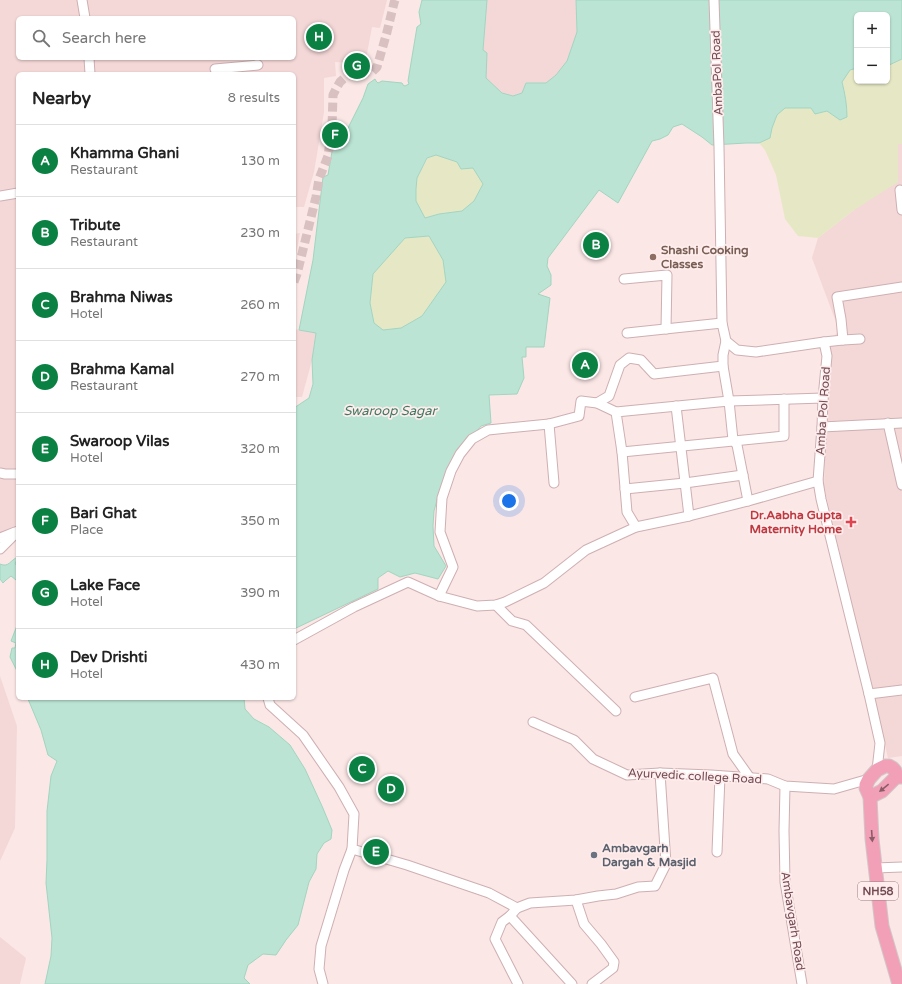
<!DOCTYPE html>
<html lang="en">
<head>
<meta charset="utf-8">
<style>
	:root { --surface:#fff; --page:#f2f2f2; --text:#222; --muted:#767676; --line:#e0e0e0; --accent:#0b8043 }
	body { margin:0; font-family:"Varela Round",sans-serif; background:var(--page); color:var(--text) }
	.controls { position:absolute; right:12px; top:12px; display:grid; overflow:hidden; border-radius:6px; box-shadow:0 1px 3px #0004 }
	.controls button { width:36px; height:36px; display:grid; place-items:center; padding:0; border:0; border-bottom:1px solid var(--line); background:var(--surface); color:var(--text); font:20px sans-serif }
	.you { position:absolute; left:509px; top:501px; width:14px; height:14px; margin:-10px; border:3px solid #fff; border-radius:50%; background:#1a73e8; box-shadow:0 0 0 6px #1a73e833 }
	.badge { display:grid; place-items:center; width:26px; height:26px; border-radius:50%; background:var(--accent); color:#fff; font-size:13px; font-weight:700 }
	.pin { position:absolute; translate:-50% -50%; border:2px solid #fff; box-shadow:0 1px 4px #0006 }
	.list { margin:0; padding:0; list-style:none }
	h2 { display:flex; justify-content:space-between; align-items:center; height:52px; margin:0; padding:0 16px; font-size:17px }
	h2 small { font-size:13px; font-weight:400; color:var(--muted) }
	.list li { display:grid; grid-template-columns:26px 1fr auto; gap:12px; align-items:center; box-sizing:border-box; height:72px; padding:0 16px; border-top:1px solid var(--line) }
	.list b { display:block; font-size:15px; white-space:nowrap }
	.list p { margin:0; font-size:13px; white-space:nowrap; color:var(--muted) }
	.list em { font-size:13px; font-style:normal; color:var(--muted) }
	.icon { flex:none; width:22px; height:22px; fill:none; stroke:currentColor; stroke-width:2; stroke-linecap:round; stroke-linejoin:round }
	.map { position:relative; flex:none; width:902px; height:984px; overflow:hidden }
	.search { position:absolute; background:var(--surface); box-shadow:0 1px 3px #0004; left:16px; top:16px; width:280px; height:44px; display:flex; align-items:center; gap:10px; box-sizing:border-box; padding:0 14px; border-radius:6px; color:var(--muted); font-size:15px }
	.panel { position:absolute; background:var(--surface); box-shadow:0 1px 3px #0004; left:16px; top:72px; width:280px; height:628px; border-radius:6px }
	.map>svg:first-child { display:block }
</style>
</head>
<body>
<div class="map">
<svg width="902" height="984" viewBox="0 0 902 984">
	<rect width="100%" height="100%" fill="#fbe7e6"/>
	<!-- residential -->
	<g fill="#f4d8d7" fill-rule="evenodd">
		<path d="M 0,0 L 387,0 L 380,28 L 372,27 L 365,64 L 335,62 L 336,76 L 324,78 L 324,112 L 314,172 L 304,207 L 294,207 L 294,74 L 18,74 L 18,535 L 0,545 ZM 18,18 L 294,18 L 294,58 L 18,58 Z"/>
		<polygon points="487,0 576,0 577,32 567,61 556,75 546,83 526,83 522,93 513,96 502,93 486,78 486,66 483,50"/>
		<polygon points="898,144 902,144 902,756 888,758 824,487 828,345 839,330 812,258 818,238 854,210"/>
		<polygon points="300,233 294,267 294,234"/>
		<polygon points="294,329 316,333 312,360 302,397 294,397"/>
		<polygon points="0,676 17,726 15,828 0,861"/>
		<polygon points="0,937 26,958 20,984 0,984"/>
	</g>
	<!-- green -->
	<g fill="#e6e8c5">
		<polygon points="902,59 902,144 898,144 898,182 854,210 818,238 798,236 785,219 776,175 765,150 759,143 770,138 772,128 777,115 785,108 811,108 815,114 827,111 840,120 845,95 842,82 850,70 857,68 857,81 887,81 887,66"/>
		<polygon points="436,155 473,168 483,184 474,201 462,212 439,214 425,218 416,201 416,189 417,178 428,158"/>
		<polygon points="429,236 443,260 446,282 422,316 401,328 383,330 374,323 370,303 373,274 405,238"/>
	</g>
	<!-- water -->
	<g fill="#bbe4d4" stroke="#a2d5c1" fill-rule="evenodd">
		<path d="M 422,0 L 487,0 L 483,50 L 487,53 L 486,78 L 502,93 L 513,96 L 522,93 L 526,83 L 546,83 L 556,75 L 567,61 L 577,32 L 576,0 L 902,0 L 902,59 L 887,66 L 887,15 L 857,15 L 857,68 L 850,70 L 842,82 C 845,94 847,105 847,117 L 840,120 L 827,111 L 815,114 L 811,108 L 785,108 L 777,115 L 772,128 L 770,138 L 759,143 L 746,143 L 712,145 L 702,137 L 682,124 L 673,127 L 668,135 L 660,139 L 652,141 L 618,203 L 599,190 L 548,258 L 547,266 L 551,275 L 551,285 L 538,294 L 550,298 L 544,347 L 526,347 L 526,357 L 522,357 L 524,378 L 517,394 L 489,395 L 491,423 L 481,426 L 455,459 L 438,496 L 434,511 L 433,526 L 434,546 L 446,566 L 438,579 L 415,573 L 400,577 L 388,571 L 378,578 L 378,589 L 294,629 L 294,408 L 309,398 L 313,384 L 312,360 L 316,333 L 299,330 L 313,260 L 323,177 L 328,175 L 334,140 L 347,130 L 363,98 L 368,84 L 375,79 L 376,81 L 378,83 L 382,81 L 402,83 L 403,85 L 405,86 L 409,84 L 408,81 L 417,27 L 421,24 L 419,12 ZM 436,155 L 457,162 L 461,169 L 473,168 L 483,184 L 474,201 L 462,211 L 439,214 L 425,218 L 416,201 L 416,189 L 417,178 L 427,158 ZM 429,236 L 443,260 L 446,282 L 422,316 L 401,328 L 383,330 L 374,323 L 370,303 L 373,274 L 405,238 Z"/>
		<path d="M 18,557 L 15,564 L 18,566 L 18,577 L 16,580 L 11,576 L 6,580 L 3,583 L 0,579 L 0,564 C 9,568 10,560 18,557 Z"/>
		<polygon points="18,623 18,673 10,657 12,648 15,648 16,643 11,641"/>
		<polygon points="30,698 244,698 245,709 254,719 269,727 290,745 305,769 322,806 332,830 331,839 324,843 317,854 316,869 309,882 298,925 286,940 276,955 263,954 248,965 244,978 250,984 45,984 51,956 52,938 46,883 47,860 47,811 51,776 57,761 48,755 41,730 28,699"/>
	</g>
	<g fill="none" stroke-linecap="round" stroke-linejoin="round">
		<!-- minor-tunnel -->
		<polyline stroke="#d9c0c1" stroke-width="9" stroke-dasharray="9 4.5" stroke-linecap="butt" points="294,282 297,274 316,197 319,179 328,156 332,127 333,95 337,87 340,82 348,75 356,72 372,72 377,67 387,32 394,3 395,0"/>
		<!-- minor casing -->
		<g stroke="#ceafb2" stroke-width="11">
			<g id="minor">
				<polyline points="82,0 85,18"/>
				<polyline points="714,0 719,147 722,323 726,341 737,350 756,352 824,342 827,356 823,398 822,427 818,481 821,499 869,694 880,743 877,770"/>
				<polyline points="89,58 90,74"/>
				<polyline points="215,69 258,65"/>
				<polyline points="900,190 902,210"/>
				<polyline points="0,196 18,193"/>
				<polyline points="624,279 667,275 666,329"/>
				<polyline points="627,333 722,323"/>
				<polyline points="843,340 860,339"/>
				<polyline points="726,341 723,355 723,366 729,401 733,440 737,445 748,501"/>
				<polyline points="824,342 843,340 841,319 837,297 902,287"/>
				<polyline points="597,403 609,396 620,365 629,358 641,360 654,374 723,366"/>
				<polyline points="676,406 689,516"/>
				<polyline points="888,423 902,485"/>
				<polyline points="549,424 554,483"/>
				<polyline points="822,427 902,423"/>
				<polyline points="622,452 784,436 784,399"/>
				<polyline points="0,473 5,474 18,474"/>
				<polyline points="625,489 685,483 743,475"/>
				<polyline points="636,527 627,512 622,452 616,412 729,401 823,398"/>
				<polyline points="0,538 15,532"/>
				<polyline points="0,549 18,531"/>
				<polyline points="439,596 453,567 440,532 442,498 451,471 460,454 472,439 488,430 549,424 579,416 581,401 597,403 616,412"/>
				<polyline points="496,605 512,621 526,625 616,711"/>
				<polyline points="294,640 354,607 408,582 439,596 477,606 496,605 505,602 544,583 586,550 636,527 689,516 748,501 818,481"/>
				<polyline points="869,694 902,690"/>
				<polyline points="635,697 713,678 733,754 750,778"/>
				<polyline points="268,698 270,705 303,735 339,787 354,814 352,849 344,870 321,946 319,969 323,984"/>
				<polyline points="533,722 574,740 593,759 627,775 660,773 711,775 768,779 785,786 834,789 869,779"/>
				<polyline points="785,786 784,831 785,882 802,984"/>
				<polyline points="352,849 407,865 489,893 517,908 510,916"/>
				<polyline points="717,852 720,776"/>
				<polyline points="875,868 902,867"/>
				<polyline points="576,900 584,924 601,944 614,962 613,968 592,984"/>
				<polyline points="517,908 530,903 576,900 598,896 616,894 638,887 655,886 666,864 660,773"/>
				<polyline points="518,984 495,939 502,922 510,916 572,984"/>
			</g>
		</g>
		<!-- highway casing -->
		<g stroke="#d2c6c8" stroke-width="15">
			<g id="highway">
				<path d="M 896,777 C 896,771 895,769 889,766 L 885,766 L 877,770 L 869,779 L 866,785 L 866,788 L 870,797 L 872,839 L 882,926 L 899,984"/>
				<polyline points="870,797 882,791 896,777 902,777"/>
			</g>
		</g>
		<!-- minor -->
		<use href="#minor" stroke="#fff" stroke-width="9"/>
		<!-- highway -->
		<use href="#highway" stroke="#f2a0b7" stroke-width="13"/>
	</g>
	<!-- one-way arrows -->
	<defs><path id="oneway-solid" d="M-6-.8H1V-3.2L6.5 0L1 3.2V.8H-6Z"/></defs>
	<g fill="#8c5d67">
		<use href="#oneway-solid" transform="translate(884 788) rotate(141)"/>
		<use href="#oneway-solid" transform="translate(872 836) rotate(86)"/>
	</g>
	<!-- markers -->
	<circle fill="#8d6e63" stroke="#feedec" stroke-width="1.5" cx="653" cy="257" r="4"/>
	<path fill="#e0444e" stroke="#feedec" stroke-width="1.5" d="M849 516h4v4h4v4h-4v4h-4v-4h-4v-4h4z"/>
	<circle fill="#6b7280" stroke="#feedec" stroke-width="1.5" cx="594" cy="855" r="4"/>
	<g text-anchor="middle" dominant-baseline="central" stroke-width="3.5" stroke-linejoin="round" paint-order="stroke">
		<!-- shield labels -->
		<rect fill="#feedec" stroke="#9d7c81" stroke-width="1" x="858" y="882" width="40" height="18" rx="3"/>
		<g font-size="11" font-weight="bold" fill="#734c53">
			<text x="878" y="891">NH58</text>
		</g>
		<!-- street labels -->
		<g font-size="12" fill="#734c53" stroke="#feedec">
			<text transform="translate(717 73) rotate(-92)">AmbaPol Road</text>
			<text transform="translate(823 411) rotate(-86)">Amba Pol Road</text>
			<text transform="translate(695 776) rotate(3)">Ayurvedic college Road</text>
			<text transform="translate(793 921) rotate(81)">Ambavgarh Road</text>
		</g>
		<!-- education labels -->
		<g font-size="12" font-weight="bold" fill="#785e54" stroke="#feedec" text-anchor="start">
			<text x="661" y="250">Shashi Cooking<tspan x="661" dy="14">Classes</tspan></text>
		</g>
		<!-- health labels -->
		<g font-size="12" font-weight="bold" fill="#be3a42" stroke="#feedec" text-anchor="end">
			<text x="842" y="515">Dr.Aabha Gupta<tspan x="842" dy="14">Maternity Home</tspan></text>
		</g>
		<!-- worship labels -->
		<g font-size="12" font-weight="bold" fill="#5b616d" stroke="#feedec" text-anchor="start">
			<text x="602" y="848">Ambavgarh<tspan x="602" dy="14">Dargah &amp; Masjid</tspan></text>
		</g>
		<!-- water labels -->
		<g font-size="13" font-style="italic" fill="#407863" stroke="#feedec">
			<text x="390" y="411">Swaroop Sagar</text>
		</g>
	</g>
</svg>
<div class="controls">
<button>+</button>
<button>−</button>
</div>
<div class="you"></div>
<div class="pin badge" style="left:585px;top:365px">A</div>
<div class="pin badge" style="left:596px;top:245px">B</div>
<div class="pin badge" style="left:362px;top:769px">C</div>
<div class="pin badge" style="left:391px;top:789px">D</div>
<div class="pin badge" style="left:376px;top:852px">E</div>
<div class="pin badge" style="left:335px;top:135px">F</div>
<div class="pin badge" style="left:357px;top:66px">G</div>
<div class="pin badge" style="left:319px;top:37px">H</div>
<div class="search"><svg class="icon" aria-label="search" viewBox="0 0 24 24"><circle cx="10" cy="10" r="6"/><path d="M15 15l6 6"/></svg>Search here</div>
<section class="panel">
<h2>Nearby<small>8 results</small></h2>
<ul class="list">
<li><span class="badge">A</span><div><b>Khamma Ghani</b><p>Restaurant</p></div><em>130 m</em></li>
<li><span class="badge">B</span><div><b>Tribute</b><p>Restaurant</p></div><em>230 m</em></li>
<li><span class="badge">C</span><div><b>Brahma Niwas</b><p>Hotel</p></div><em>260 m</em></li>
<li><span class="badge">D</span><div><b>Brahma Kamal</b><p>Restaurant</p></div><em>270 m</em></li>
<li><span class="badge">E</span><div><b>Swaroop Vilas</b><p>Hotel</p></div><em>320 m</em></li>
<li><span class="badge">F</span><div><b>Bari Ghat</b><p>Place</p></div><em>350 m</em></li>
<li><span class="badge">G</span><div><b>Lake Face</b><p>Hotel</p></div><em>390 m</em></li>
<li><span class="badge">H</span><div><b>Dev Drishti</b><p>Hotel</p></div><em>430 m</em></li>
</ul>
</section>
</div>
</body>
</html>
